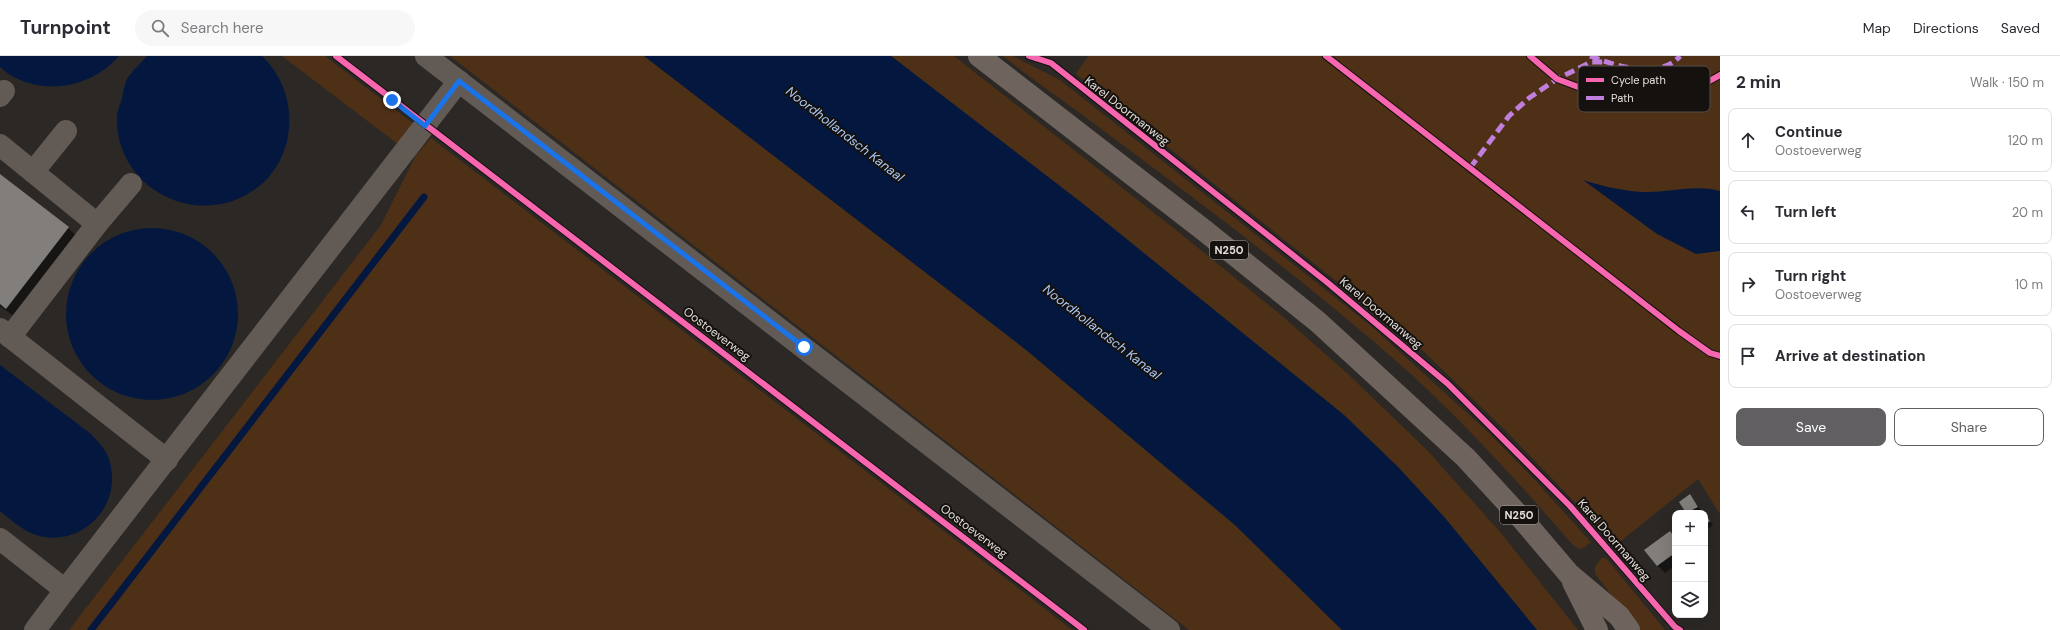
<!DOCTYPE html>
<html lang="en">
<head>
<meta charset="utf-8">
<style>
	:root { --surface:#fff; --page:#f7f7f7; --text:#2b2b33; --muted:#7c7c81; --line:#e1e1e2; --accent:#615f62 }
	body { margin:0; font-family:"DM Sans",sans-serif; background:var(--page); color:var(--text) }
	.controls { position:absolute; right:12px; bottom:12px; display:grid; overflow:hidden; border-radius:8px; box-shadow:0 4px 16px #0002 }
	.controls button { width:36px; height:36px; display:grid; place-items:center; padding:0; border:0; border-bottom:1px solid var(--line); background:var(--surface); color:var(--text); font:20px sans-serif }
	.stop { position:absolute; width:12px; height:12px; margin:-9px; border:3px solid #1a73e8; border-radius:50%; background:#fff }
	.stop.end { background:#1a73e8; border-color:#fff; box-shadow:0 1px 4px #0008 }
	.list { margin:0; padding:0; list-style:none }
	h2 { display:flex; justify-content:space-between; align-items:center; height:52px; margin:0; padding:0 16px; font-size:17px }
	h2 small { font-size:13px; font-weight:400; color:var(--muted) }
	.list li { display:grid; grid-template-columns:26px 1fr auto; gap:12px; align-items:center; box-sizing:border-box; height:64px; margin:0 8px 8px; padding:0 8px; border:1px solid var(--line); border-radius:8px }
	.list b { display:block; font-size:15px; white-space:nowrap }
	.list p { margin:0; font-size:13px; white-space:nowrap; color:var(--muted) }
	.list em { font-size:13px; font-style:normal; color:var(--muted) }
	.actions { display:flex; gap:8px; padding:12px 16px }
	.actions a { flex:1; padding:9px 0; border:1px solid var(--accent); border-radius:8px; text-align:center; font-size:14px; color:var(--accent) }
	.actions .main { background:var(--accent); color:#fff }
	.icon { flex:none; width:22px; height:22px; fill:none; stroke:currentColor; stroke-width:2; stroke-linecap:round; stroke-linejoin:round }
	.map { position:relative; flex:none; width:1720px; height:574px; overflow:hidden }
	header { display:flex; align-items:center; gap:24px; box-sizing:border-box; height:56px; padding:0 20px; background:var(--surface); border-bottom:1px solid var(--line) }
	header strong { font-size:19px }
	nav { display:flex; gap:22px; margin-inline-start:auto; font-size:14px }
	.search { width:280px; height:36px; background:var(--page); display:flex; align-items:center; gap:10px; box-sizing:border-box; padding:0 14px; border-radius:22px; color:var(--muted); font-size:15px }
	main { display:flex }
	aside { flex:1; background:var(--surface) }
	.map>svg:first-child { display:block }
</style>
</head>
<body>
<header>
<strong>Turnpoint</strong>
<div class="search"><svg class="icon" aria-label="search" viewBox="0 0 24 24"><circle cx="10" cy="10" r="6"/><path d="M15 15l6 6"/></svg>Search here</div>
<nav><a>Map</a><a>Directions</a><a>Saved</a></nav>
</header>
<main>
<div class="map">
<svg width="1720" height="574" viewBox="0 0 1720 574">
	<rect width="100%" height="100%" fill="#2b2825"/>
	<!-- green -->
	<g fill="#4e3017">
		<polygon points="282,0 325,0 415,69 399,89"/>
		<polygon points="450,0 644,0 1025,293 1235,469 1342,574 1189,574"/>
		<polygon points="891,0 954,0 1176,174 1281,259 1348,318 1427,394 1501,477 1578,574 1537,574 1445,462 1398,411 1344,359 1082,147"/>
		<path d="M 1003,0 L 1013,0 L 1060,24 L 1370,269 L 1487,375 L 1533,422 L 1591,486 L 1584,492 L 1579,493 L 1573,489 C 1519,427 1464,366 1403,311 C 1307,226 1203,149 1100,72 C 1068,48 1034,25 1003,0 Z"/>
		<polygon points="1088,0 1720,0 1720,458 1698,423 1616,489 1508,377 1419,291 1076,18"/>
		<polygon points="431,82 1013,528 1072,574 69,574 381,169 416,99"/>
		<polygon points="1602,502 1606,502 1665,574 1639,574 1595,518 1595,510"/>
	</g>
	<!-- water -->
	<g fill="#04183f">
		<path d="M 0,0 L 119,0 C 90,34 34,42 0,11 Z"/>
		<path d="M 147,0 L 262,0 C 284,21 293,50 288,80 C 285,99 274,119 258,131 C 201,176 115,134 117,61 C 117,55 120,49 122,43 C 123,37 124,29 127,23 C 132,15 141,7 147,0 Z"/>
		<polygon points="644,0 891,0 1082,147 1344,359 1398,411 1445,462 1537,574 1342,574 1235,469 1025,293"/>
		<path d="M 1583,124 C 1602,130 1623,135 1643,136 C 1668,137 1695,128 1720,135 L 1720,195 L 1696,198 L 1657,178 Z"/>
		<circle cx="152" cy="258" r="86"/>
		<path d="M 0,309 L 91,378 C 98,386 106,393 109,403 C 124,449 82,493 36,479 C 22,474 11,464 0,455 Z"/>
	</g>
	<!-- shadow -->
	<g fill="#0007">
		<polygon points="0,119 68,172 82,185 20,265 0,250"/>
		<polygon points="1690,440 1701,454 1704,457 1687,457 1680,446"/>
		<polygon points="1705,458 1713,469 1705,475"/>
		<polygon points="1670,476 1675,481 1675,510 1665,517 1657,509"/>
	</g>
	<g fill="none" stroke-linecap="round" stroke-linejoin="round">
		<!-- stream -->
		<polyline stroke="#04183f" stroke-width="7" points="91,574 424,141"/>
	</g>
	<!-- building -->
	<g fill="#817e7b">
		<polygon points="0,118 69,171 6,253 0,248"/>
		<polygon points="1690,438 1698,451 1686,457 1679,446"/>
		<polygon points="1705,458 1710,465 1705,469"/>
		<polygon points="1670,475 1675,482 1675,497 1657,510 1644,494"/>
	</g>
	<g fill="none" stroke-linecap="round" stroke-linejoin="round">
		<!-- minor -->
		<g stroke="#625a55" stroke-width="22">
			<polyline points="426,0 1169,574"/>
			<polyline points="0,40 4,35"/>
			<polyline points="0,89 97,168 10,281"/>
			<polyline points="33,116 66,75"/>
			<polyline points="97,168 131,128"/>
			<polyline points="0,273 167,404"/>
			<polyline points="0,483 65,534 35,574"/>
			<polyline points="65,534 459,25"/>
		</g>
		<!-- major -->
		<g stroke="#6e645d" stroke-width="22">
			<polyline points="979,0 1205,175 1318,266 1466,402 1523,464 1569,518 1619,560 1629,574"/>
			<polyline points="1573,526 1597,574"/>
		</g>
		<!-- quiet -->
		<g stroke="#c07fdc" stroke-width="5" stroke-dasharray="10 5" stroke-linecap="butt">
			<path d="M 1590,0 C 1616,10 1659,24 1680,0"/>
			<polyline points="1470,112 1509,60 1529,42 1557,23 1591,6 1606,6"/>
		</g>
		<!-- cycleway casing -->
		<g stroke="#14110e" stroke-width="8">
			<g id="cycleway">
				<polyline points="336,0 1084,574"/>
				<polyline points="1029,0 1051,7 1328,227 1448,328 1570,450 1675,571 1680,574"/>
				<polyline points="1326,0 1679,275 1710,297 1720,300"/>
				<polyline points="1530,0 1557,23 1602,40 1650,44 1695,33 1720,19"/>
			</g>
		</g>
		<!-- cycleway -->
		<use href="#cycleway" stroke="#f766af" stroke-width="6"/>
	</g>
	<g fill="none" stroke-linecap="round" stroke-linejoin="round">
		<!-- route -->
		<polyline stroke="#1a73e8" stroke-width="5" points="392,44 425,70 459,25 804,291"/>
	</g>
	<g text-anchor="middle" dominant-baseline="central" stroke-width="4" stroke-linejoin="round" paint-order="stroke">
		<!-- shield labels -->
		<g fill="#14110e" stroke="#a5a09d" stroke-width="1">
			<rect x="1210" y="185" width="38" height="18" rx="3"/>
			<rect x="1500" y="450" width="38" height="18" rx="3"/>
		</g>
		<g font-size="11" font-weight="bold" fill="#e3deda">
			<text x="1229" y="194">N250</text>
			<text x="1519" y="459">N250</text>
		</g>
		<!-- street labels -->
		<g font-size="12" fill="#e3deda" stroke="#14110e">
			<text transform="translate(1127 55) rotate(38)">Karel Doormanweg</text>
			<text transform="translate(1381 257) rotate(40)">Karel Doormanweg</text>
			<text transform="translate(717 278) rotate(37)">Oostoeverweg</text>
			<text transform="translate(974 475) rotate(37)">Oostoeverweg</text>
			<text transform="translate(1614 484) rotate(49)">Karel Doormanweg</text>
		</g>
		<!-- water labels -->
		<g font-size="13" font-style="italic" fill="#abc8f5" stroke="#14110e">
			<text transform="translate(845 78) rotate(38)">Noordhollandsch Kanaal</text>
			<text transform="translate(1102 276) rotate(38)">Noordhollandsch Kanaal</text>
		</g>
	</g>
	<!-- legend -->
	<rect x="1578" y="10" width="132" height="46" rx="6" fill="#14110e" stroke="#524e4b" stroke-width="1"/>
	<rect x="1586" y="22" width="18" height="4" fill="#f766af"/>
	<rect x="1586" y="40" width="18" height="4" fill="#c07fdc"/>
	<g font-size="11" fill="#e3deda">
		<text x="1611" y="28">Cycle path</text>
		<text x="1611" y="46">Path</text>
	</g>
</svg>
<div class="controls">
<button>+</button>
<button>−</button>
<button><svg class="icon" aria-label="layers" viewBox="0 0 24 24"><path d="M12 4l9 5-9 5-9-5zM3 14l9 5 9-5"/></svg></button>
</div>
<div class="stop" style="left:804px;top:291px"></div>
<div class="stop end" style="left:392px;top:44px"></div>
</div>
<aside>
<h2>2 min<small>Walk · 150 m</small></h2>
<ul class="list">
<li><svg class="icon" aria-label="ahead" viewBox="0 0 24 24"><path d="M12 20V5M6 11l6-6 6 6"/></svg><div><b>Continue</b><p>Oostoeverweg</p></div><em>120 m</em></li>
<li><svg class="icon" aria-label="left" viewBox="0 0 24 24"><path d="M17 20v-9H6M10 6l-5 5 5 5"/></svg><div><b>Turn left</b></div><em>20 m</em></li>
<li><svg class="icon" aria-label="right" viewBox="0 0 24 24"><path d="M7 20v-9h11M14 6l5 5-5 5"/></svg><div><b>Turn right</b><p>Oostoeverweg</p></div><em>10 m</em></li>
<li><svg class="icon" aria-label="arrive" viewBox="0 0 24 24"><path d="M6 21V4h12l-3 4 3 4H6"/></svg><div><b>Arrive at destination</b></div></li>
</ul>
<div class="actions"><a class="main">Save</a><a>Share</a></div>
</aside>
</main>
</body>
</html>
